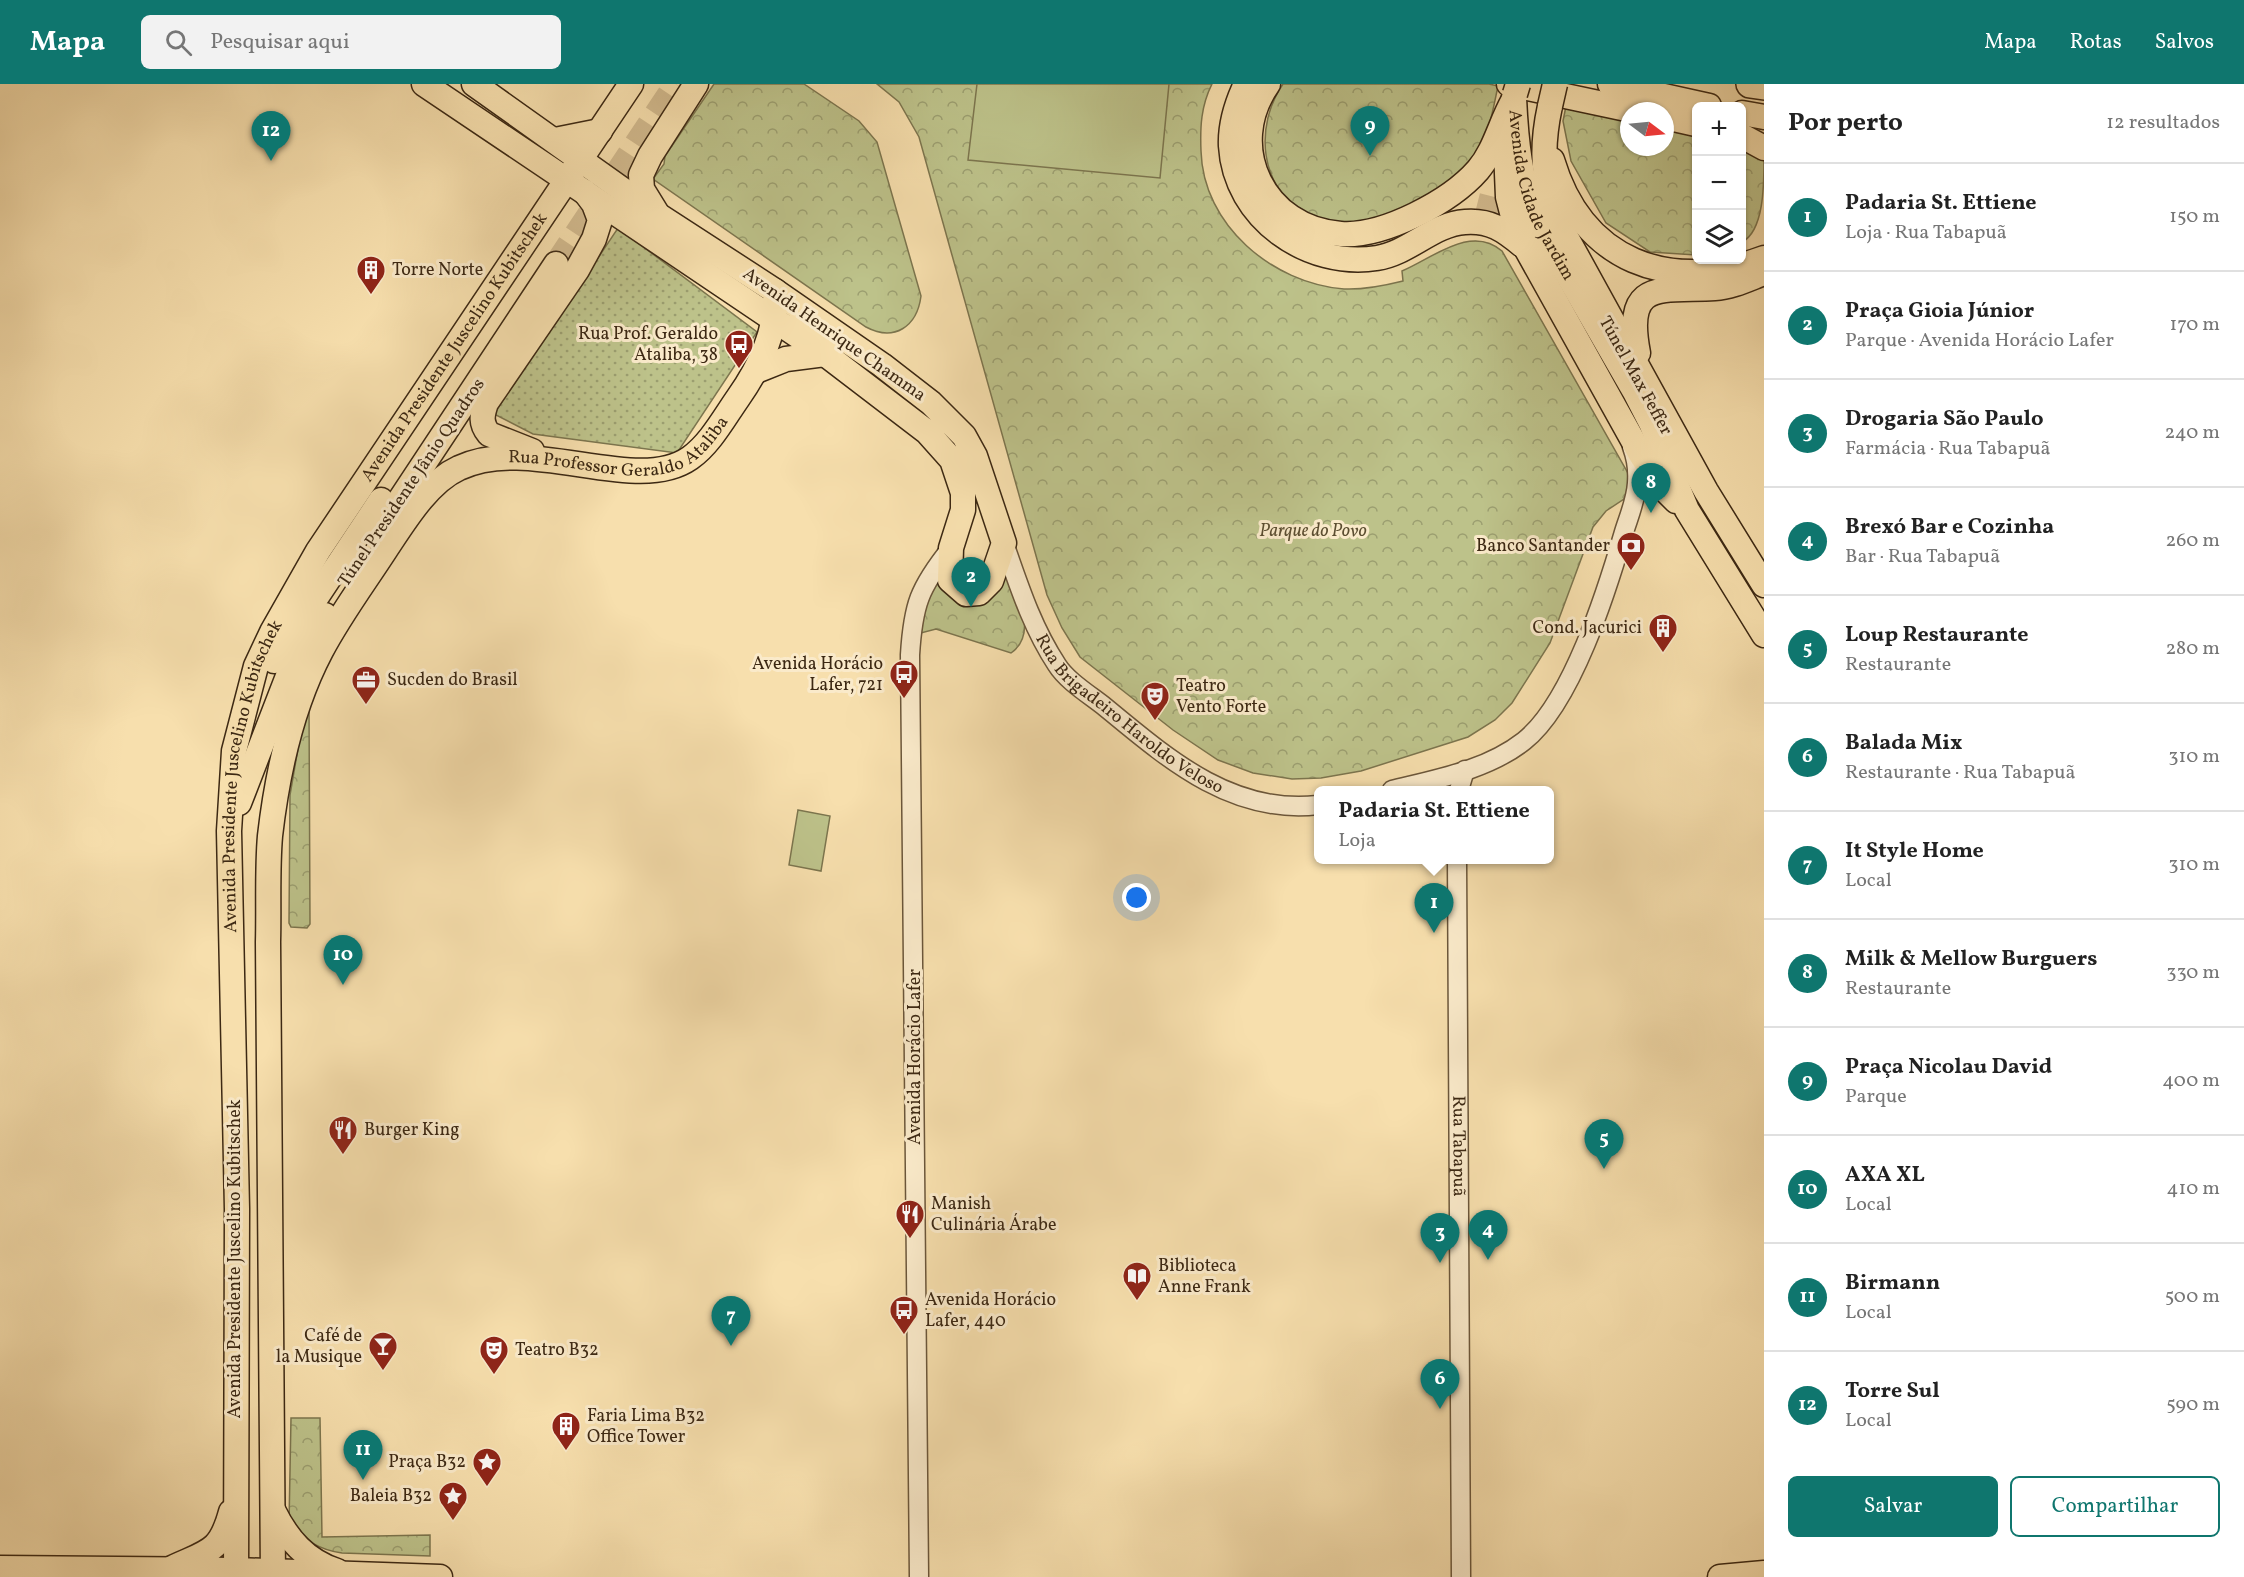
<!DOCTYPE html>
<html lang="pt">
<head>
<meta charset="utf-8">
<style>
	:root { --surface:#fff; --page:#f2f2f2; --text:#222; --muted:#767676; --line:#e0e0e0; --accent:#0f766e }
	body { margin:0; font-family:Vollkorn,serif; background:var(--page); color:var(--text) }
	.controls { position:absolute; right:18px; top:18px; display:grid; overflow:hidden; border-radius:9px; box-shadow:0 2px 4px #0004 }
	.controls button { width:54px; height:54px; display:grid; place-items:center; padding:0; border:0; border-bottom:2px solid var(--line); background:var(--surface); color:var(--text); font:30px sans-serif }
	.compass { position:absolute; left:1620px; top:18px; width:54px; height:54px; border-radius:50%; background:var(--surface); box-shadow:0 2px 4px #0004; rotate:106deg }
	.you { position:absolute; left:1137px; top:814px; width:21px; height:21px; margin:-15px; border:4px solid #fff; border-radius:50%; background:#1a73e8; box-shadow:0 0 0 9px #1a73e833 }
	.badge { display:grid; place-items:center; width:39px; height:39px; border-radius:50%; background:var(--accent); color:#fff; font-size:20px; font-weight:700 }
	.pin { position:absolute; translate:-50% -50px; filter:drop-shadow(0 2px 3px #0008) }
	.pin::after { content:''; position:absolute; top:32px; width:21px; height:18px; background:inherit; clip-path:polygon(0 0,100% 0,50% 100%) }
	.popup { position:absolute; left:1314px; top:702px; width:240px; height:78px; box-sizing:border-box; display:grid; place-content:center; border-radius:9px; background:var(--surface); filter:drop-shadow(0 2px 4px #0005); font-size:20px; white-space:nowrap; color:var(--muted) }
	.popup b { font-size:22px; color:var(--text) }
	.popup::after { content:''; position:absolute; left:50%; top:100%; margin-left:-12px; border:12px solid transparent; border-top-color:var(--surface) }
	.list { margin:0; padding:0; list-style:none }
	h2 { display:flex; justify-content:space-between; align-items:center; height:78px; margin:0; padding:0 24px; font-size:26px }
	h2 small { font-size:20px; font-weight:400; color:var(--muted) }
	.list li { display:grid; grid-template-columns:39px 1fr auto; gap:18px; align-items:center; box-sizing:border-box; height:108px; padding:0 24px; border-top:2px solid var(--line) }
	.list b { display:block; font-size:22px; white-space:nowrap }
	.list p { margin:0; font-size:20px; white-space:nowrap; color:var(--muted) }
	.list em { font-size:20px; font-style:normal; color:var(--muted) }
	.actions { display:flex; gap:12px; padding:18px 24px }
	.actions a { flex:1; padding:14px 0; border:2px solid var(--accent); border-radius:9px; text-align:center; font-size:21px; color:var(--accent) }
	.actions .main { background:var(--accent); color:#fff }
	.icon { flex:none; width:33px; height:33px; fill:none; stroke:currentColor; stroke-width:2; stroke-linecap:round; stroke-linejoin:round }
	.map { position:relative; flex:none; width:1764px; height:1493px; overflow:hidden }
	header { display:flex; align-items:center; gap:36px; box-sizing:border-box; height:84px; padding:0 30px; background:var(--accent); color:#fff }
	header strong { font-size:28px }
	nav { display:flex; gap:33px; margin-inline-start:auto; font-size:21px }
	.search { width:420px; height:54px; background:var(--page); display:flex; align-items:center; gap:15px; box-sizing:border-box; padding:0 21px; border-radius:9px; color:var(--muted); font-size:22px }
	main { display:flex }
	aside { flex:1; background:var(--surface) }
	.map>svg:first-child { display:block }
</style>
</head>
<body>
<header>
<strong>Mapa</strong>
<div class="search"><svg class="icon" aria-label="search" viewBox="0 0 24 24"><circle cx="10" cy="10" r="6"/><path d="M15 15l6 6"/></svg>Pesquisar aqui</div>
<nav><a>Mapa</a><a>Rotas</a><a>Salvos</a></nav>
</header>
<main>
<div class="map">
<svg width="1764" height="1493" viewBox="0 0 1764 1493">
	<defs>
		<pattern id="grass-dots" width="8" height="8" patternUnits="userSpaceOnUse" patternTransform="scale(1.5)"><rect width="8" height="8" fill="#bdc28a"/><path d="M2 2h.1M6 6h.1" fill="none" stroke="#9b9e70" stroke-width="1.8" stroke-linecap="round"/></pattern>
		<pattern id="park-crowns" width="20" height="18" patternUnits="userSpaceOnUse" patternTransform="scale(1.5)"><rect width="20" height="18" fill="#bdc28a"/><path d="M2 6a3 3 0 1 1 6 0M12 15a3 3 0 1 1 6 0" fill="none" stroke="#9b9e70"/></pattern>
	</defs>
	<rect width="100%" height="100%" fill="#f7dfad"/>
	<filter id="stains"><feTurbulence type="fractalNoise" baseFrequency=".00333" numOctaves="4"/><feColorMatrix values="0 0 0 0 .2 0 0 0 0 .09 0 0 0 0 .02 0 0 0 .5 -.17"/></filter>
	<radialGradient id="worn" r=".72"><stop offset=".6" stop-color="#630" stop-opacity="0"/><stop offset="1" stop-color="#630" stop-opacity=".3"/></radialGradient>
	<!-- grass -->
	<polygon fill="url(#grass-dots)" stroke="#7c754e" stroke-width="1.5" points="618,144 757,248 677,369 533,350 494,330"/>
	<!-- park -->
	<g fill="url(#park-crowns)" stroke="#7c754e" stroke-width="1.5">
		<path d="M 714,0 L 804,0 L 859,37 L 877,58 L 921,212 C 917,243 894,258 866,243 L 653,95 L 664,80 L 665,72 Z"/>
		<path d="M 877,0 L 1212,0 C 1201,22 1200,43 1201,67 C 1203,141 1272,199 1344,205 C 1364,206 1383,202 1403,197 L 1402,187 C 1433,174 1471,140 1502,167 L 1629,391 L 1628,406 L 1624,415 L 1606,427 L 1593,443 L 1550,559 L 1512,619 L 1495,636 L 1468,653 L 1361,687 L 1321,694 L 1292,695 L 1253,689 L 1218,676 L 1173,646 L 1080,573 L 1062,544 L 1047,511 L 919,53 L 899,18 Z"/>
		<path d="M 1283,0 L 1489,0 L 1498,2 C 1493,25 1489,52 1476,71 C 1458,97 1387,141 1356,142 C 1349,142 1341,139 1334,137 C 1326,135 1315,135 1307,131 C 1259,105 1254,42 1283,0 Z"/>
		<polygon points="1566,22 1629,35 1629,63 1665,63 1665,43 1696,50 1696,171 1650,168 1606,139 1571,77 1563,37"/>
		<path d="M 1742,60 L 1764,74 C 1764,101 1764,147 1742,158 Z"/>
		<path d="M 1006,479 C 1015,505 1040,549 1011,569 L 936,545 L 917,550 L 935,494 L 962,516 Z"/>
		<polygon points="309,620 310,840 307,844 291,843 289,839 290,711 300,653"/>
		<path d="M 291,1334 L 320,1334 L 322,1453 L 430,1451 L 430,1472 L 342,1469 C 319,1466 305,1456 289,1440 Z"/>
	</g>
	<!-- pitch -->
	<g fill="#bdc28a" stroke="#7c754e" stroke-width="1.5">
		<polygon points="977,0 1169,0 1160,94 968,76"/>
		<polygon points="798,726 830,732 821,787 789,781"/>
	</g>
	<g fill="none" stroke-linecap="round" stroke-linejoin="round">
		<!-- trunk-tunnel -->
		<g stroke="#d2ba8e" stroke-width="24" stroke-dasharray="24 12" stroke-linecap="butt">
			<polyline points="1477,121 1501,127 1525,145"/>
			<polyline points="556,180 676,0"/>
		</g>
		<!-- tertiary casing -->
		<g stroke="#6b563a" stroke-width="21">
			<g id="tertiary">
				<path id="s1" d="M 1004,459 C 1019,502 1032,543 1057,581 C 1067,597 1090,611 1105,623 C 1168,675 1232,731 1318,721"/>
				<path d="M 1392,706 C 1437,695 1487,686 1524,657 C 1572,619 1607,506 1624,448 C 1629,432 1636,416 1637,399 C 1638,386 1637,376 1632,363"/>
				<polyline points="1459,706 1465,686"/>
				<path id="s2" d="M 1457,776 L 1461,1493"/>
				<path d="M 919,1493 L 910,571 C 913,521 919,504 951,464"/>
			</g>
		</g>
		<!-- primary casing -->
		<g stroke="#3c2813" stroke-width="27">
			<g id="primary">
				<polyline points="424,0 825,270 927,348 952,376 963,409 963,426 951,464 950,496 966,510 979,509 991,497 1004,459 975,372 964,352 931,319 882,281 775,207"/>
				<polyline points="474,0 658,131"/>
				<polyline points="0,1484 236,1486"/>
			</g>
		</g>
		<!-- trunk casing -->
		<g stroke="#3c2813" stroke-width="27">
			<g id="trunk">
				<path d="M 1246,0 C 1237,19 1230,40 1231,62 C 1235,134 1308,185 1377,174 C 1409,169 1433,140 1465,138 C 1490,136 1504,146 1522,161"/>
				<path d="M 1268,0 C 1224,63 1264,145 1341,150 C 1383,153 1450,118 1478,86 C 1495,66 1500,40 1513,17"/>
				<polyline points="1509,0 1636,27"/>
				<polyline points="1610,0 1709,22"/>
				<path id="s3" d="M 1514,14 C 1516,57 1520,98 1537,138 L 1635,308 L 1651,339 L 1687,426 L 1764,551"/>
				<path d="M 1550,22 C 1539,73 1544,104 1565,151 L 1706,407 L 1764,501"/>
				<polyline points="1742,29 1764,33"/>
				<polyline points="1665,33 1696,40"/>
				<polyline points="1742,52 1764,64"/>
				<polyline points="555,56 600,47"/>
				<polyline points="1506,66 1508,113 1517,148 1640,369 1662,403 1676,417"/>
				<path d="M 1552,76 C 1582,177 1669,210 1764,174"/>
				<path d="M 1638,269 C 1624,195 1660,207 1715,204 C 1732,203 1748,195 1764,189"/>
				<polyline points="756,287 786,275 825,270"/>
				<path d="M 532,367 L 489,350 C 480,339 482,331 486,319 L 577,186 L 594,155 L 600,136 L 594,120 L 585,108"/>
				<polyline points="378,449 556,180"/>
				<polyline points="274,577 381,416"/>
				<polyline points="239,719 288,592 325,531"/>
				<path d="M 273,1426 C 287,1455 306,1477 337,1487"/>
				<path d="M 172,1484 C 208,1467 220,1469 231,1428"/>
				<polyline points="236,1486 440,1493"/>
				<path id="s4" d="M 236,1493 L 237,1125 L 229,747 L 234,667 L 256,582 L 272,548 L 318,467 L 631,0"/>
				<path id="s5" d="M 273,1493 L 268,858 C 269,823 267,787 270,752 C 277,691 292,622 321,567 C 340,531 364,499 386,465 C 404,438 428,398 459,384 C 530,350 636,412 690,374 C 710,360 724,334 738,314 C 759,284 778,245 775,207 L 658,131 L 642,105 L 641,91 L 650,72 L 696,0"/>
				<polyline points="1720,1493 1764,1489"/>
			</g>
		</g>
		<!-- motorway casing -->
		<g stroke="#3c2813" stroke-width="30">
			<polyline id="motorway" points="1750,0 1764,2"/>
		</g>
		<!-- tertiary -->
		<use href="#tertiary" stroke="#faeaca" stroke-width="18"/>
		<!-- primary -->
		<use href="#primary" stroke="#f7dfad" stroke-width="24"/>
		<!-- trunk -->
		<use href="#trunk" stroke="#f7dfad" stroke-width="24"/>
		<!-- motorway -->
		<use href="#motorway" stroke="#f7dfad" stroke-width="27"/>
		<!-- trunk-bridge casing -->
		<g stroke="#3c2813" stroke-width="27" stroke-linecap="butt">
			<g id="trunk-bridge">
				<polyline points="1515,10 1518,0"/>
				<polyline points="1550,22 1555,0"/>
			</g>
		</g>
		<!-- trunk-bridge -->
		<use href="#trunk-bridge" stroke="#f7dfad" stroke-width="24"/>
	</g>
	<!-- icons -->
	<defs>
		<g id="building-pin" transform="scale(1.5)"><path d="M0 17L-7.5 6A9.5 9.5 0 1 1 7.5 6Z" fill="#8f2418" stroke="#faeaca"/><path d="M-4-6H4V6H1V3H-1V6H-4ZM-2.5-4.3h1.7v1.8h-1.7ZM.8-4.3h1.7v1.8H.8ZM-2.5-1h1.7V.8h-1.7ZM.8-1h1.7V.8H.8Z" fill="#fff"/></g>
		<g id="bus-pin" transform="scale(1.5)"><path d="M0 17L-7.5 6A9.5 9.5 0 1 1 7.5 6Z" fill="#8f2418" stroke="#faeaca"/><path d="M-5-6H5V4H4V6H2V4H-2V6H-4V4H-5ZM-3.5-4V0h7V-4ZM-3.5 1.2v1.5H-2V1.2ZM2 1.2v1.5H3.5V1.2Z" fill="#fff"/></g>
		<g id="bank-pin" transform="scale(1.5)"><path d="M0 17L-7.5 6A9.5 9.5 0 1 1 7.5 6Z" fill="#8f2418" stroke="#faeaca"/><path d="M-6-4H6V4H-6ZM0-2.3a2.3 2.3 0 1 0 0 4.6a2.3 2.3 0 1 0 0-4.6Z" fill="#fff"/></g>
		<g id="office-pin" transform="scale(1.5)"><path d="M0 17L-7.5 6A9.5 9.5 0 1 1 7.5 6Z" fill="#8f2418" stroke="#faeaca"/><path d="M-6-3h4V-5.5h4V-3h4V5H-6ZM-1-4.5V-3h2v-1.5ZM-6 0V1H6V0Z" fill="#fff"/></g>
		<g id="theatre-pin" transform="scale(1.5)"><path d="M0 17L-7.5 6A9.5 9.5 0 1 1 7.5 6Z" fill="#8f2418" stroke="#faeaca"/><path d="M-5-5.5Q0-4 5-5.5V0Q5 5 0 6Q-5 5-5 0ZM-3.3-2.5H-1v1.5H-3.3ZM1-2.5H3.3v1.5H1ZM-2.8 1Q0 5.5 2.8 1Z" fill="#fff"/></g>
		<g id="restaurant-pin" transform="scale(1.5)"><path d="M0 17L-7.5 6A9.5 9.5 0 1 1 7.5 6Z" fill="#8f2418" stroke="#faeaca"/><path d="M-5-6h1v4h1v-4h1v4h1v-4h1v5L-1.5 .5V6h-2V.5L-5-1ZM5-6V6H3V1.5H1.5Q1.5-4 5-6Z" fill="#fff"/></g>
		<g id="library-pin" transform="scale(1.5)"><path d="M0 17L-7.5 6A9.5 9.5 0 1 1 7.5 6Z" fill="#8f2418" stroke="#faeaca"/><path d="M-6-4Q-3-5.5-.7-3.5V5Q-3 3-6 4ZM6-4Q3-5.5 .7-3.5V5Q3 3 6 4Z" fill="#fff"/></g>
		<g id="bar-pin" transform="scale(1.5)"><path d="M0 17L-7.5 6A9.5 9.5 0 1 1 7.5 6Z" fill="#8f2418" stroke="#faeaca"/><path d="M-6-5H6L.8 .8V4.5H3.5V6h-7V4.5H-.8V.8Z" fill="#fff"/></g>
		<g id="sight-pin" transform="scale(1.5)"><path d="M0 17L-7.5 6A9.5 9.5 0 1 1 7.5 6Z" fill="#8f2418" stroke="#faeaca"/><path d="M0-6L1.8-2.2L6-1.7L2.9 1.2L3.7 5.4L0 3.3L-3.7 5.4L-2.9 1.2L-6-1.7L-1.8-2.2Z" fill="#fff"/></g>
	</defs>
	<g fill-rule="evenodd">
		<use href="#building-pin" x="371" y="186"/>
		<use href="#bus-pin" x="739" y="260"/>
		<use href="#bank-pin" x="1631" y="462"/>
		<use href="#building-pin" x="1663" y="544"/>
		<use href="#bus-pin" x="904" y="590"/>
		<use href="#office-pin" x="366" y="596"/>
		<use href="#theatre-pin" x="1155" y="612"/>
		<use href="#restaurant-pin" x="343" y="1046"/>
		<use href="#restaurant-pin" x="910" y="1130"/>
		<use href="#library-pin" x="1137" y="1192"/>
		<use href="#bus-pin" x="904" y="1226"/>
		<use href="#bar-pin" x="383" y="1262"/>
		<use href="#theatre-pin" x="494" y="1266"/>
		<use href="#building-pin" x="566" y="1342"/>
		<use href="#sight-pin" x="487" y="1378"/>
		<use href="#sight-pin" x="453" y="1412"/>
	</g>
	<g text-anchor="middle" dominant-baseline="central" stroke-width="6" stroke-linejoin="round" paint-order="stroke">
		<!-- street labels -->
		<g font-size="18" fill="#3c2813" stroke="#faeaca">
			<text stroke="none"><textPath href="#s3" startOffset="102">Avenida Cidade Jardim</textPath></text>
			<text transform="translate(834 251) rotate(35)">Avenida Henrique Chamma</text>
			<text stroke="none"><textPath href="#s4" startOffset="1290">Avenida Presidente Juscelino Kubitschek</textPath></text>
			<text transform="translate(1635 292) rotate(61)">Túnel Max Feffer</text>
			<text stroke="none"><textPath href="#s5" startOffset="1335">Rua Professor Geraldo Ataliba</textPath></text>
			<text transform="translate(412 399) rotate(-56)">Túnel Presidente Jânio Quadros</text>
			<text stroke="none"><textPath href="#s1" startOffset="220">Rua Brigadeiro Haroldo Veloso</textPath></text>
			<text stroke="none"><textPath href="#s4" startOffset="804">Avenida Presidente Juscelino Kubitschek</textPath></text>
			<text transform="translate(915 973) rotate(-90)">Avenida Horácio Lafer</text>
			<text stroke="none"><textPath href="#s2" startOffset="286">Rua Tabapuã</textPath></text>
			<text transform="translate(235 1175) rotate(-90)">Avenida Presidente Juscelino Kubitschek</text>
		</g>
		<!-- poi labels -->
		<g font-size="18" fill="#3c2813" stroke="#faeaca" text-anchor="start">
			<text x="392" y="186">Torre Norte</text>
			<text x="718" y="250" text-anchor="end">Rua Prof. Geraldo<tspan x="718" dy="21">Ataliba, 38</tspan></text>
			<text x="1610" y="462" text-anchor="end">Banco Santander</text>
			<text x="1642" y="544" text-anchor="end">Cond. Jacurici</text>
			<text x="883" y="580" text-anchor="end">Avenida Horácio<tspan x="883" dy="21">Lafer, 721</tspan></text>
			<text x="387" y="596">Sucden do Brasil</text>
			<text x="1176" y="602">Teatro<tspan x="1176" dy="21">Vento Forte</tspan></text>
			<text x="364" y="1046">Burger King</text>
			<text x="931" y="1120">Manish<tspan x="931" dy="21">Culinária Árabe</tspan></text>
			<text x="1158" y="1182">Biblioteca<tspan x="1158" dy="21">Anne Frank</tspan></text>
			<text x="925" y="1216">Avenida Horácio<tspan x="925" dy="21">Lafer, 440</tspan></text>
			<text x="362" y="1252" text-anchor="end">Café de<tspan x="362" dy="21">la Musique</tspan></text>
			<text x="515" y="1266">Teatro B32</text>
			<text x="587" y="1332">Faria Lima B32<tspan x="587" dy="21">Office Tower</tspan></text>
			<text x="466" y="1378" text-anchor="end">Praça B32</text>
			<text x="432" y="1412" text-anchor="end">Baleia B32</text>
		</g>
		<!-- park labels -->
		<g font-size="18" font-style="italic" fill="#5c4e31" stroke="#faeaca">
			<text x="1313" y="447">Parque do Povo</text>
		</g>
	</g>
	<rect width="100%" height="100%" filter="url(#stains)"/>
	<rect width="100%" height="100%" fill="url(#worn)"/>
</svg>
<div class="controls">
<button>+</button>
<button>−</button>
<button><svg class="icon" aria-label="layers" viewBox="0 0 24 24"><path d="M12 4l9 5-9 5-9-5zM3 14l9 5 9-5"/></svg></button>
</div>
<svg class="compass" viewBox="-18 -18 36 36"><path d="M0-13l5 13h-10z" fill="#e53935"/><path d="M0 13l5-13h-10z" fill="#767676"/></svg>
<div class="you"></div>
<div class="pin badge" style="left:1434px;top:849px">1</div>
<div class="popup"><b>Padaria St. Ettiene</b>Loja</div>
<div class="pin badge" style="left:971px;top:523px">2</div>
<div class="pin badge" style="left:1440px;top:1179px">3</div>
<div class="pin badge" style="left:1488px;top:1176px">4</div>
<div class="pin badge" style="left:1604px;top:1085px">5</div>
<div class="pin badge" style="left:1440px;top:1325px">6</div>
<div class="pin badge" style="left:731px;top:1262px">7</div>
<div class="pin badge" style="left:1651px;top:429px">8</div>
<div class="pin badge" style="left:1370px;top:72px">9</div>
<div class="pin badge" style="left:343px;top:901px">10</div>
<div class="pin badge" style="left:363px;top:1396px">11</div>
<div class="pin badge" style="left:271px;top:77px">12</div>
</div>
<aside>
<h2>Por perto<small>12 resultados</small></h2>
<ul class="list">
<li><span class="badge">1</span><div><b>Padaria St. Ettiene</b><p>Loja · Rua Tabapuã</p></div><em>150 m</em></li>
<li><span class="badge">2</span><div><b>Praça Gioia Júnior</b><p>Parque · Avenida Horácio Lafer</p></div><em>170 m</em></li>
<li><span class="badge">3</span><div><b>Drogaria São Paulo</b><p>Farmácia · Rua Tabapuã</p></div><em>240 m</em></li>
<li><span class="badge">4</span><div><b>Brexó Bar e Cozinha</b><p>Bar · Rua Tabapuã</p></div><em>260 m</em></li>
<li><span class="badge">5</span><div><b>Loup Restaurante</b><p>Restaurante</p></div><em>280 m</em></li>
<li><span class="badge">6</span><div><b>Balada Mix</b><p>Restaurante · Rua Tabapuã</p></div><em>310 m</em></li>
<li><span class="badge">7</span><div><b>It Style Home</b><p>Local</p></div><em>310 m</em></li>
<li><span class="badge">8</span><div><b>Milk &amp; Mellow Burguers</b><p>Restaurante</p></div><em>330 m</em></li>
<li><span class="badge">9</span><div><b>Praça Nicolau David</b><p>Parque</p></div><em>400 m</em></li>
<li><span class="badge">10</span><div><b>AXA XL</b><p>Local</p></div><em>410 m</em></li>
<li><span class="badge">11</span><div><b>Birmann</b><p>Local</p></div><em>500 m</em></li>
<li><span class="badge">12</span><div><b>Torre Sul</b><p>Local</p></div><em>590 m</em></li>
</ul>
<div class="actions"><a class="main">Salvar</a><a>Compartilhar</a></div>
</aside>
</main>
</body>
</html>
